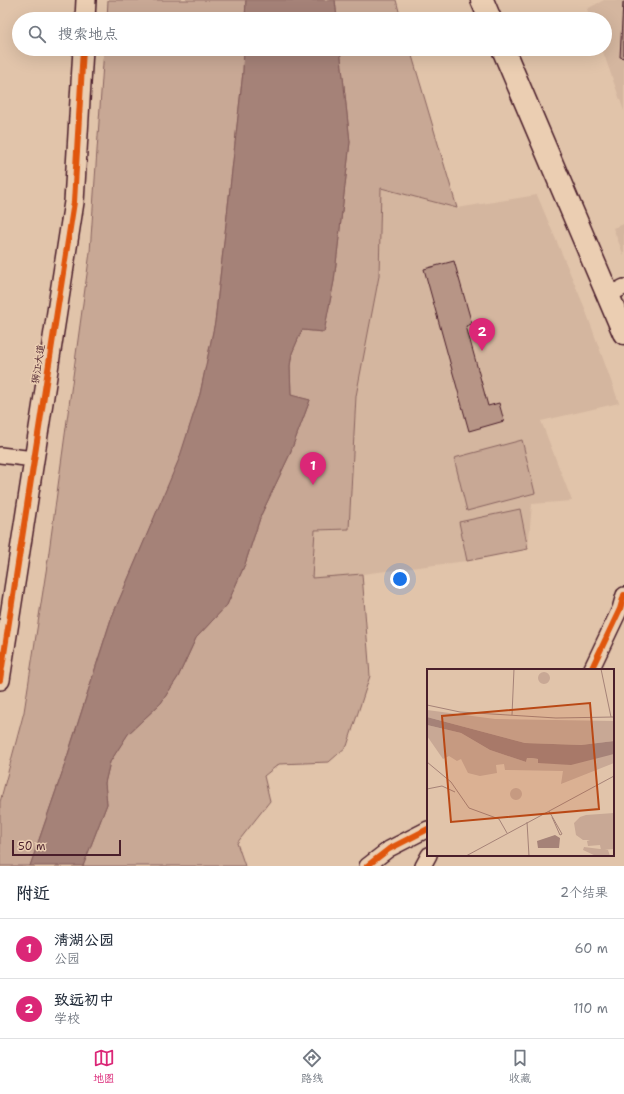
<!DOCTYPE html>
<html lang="zh">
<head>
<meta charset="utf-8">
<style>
	:root { --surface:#fff; --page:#f2f2f3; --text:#1f2937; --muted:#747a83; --line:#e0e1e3; --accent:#db2777 }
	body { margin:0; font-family:"Shantell Sans","LXGW WenKai TC",sans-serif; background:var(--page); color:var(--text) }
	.scale { position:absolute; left:12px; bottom:10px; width:109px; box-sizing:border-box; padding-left:4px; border:2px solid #4a1f2b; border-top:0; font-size:11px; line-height:14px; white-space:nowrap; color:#4a1f2b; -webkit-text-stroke:3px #ebceb2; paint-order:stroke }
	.you { position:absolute; left:400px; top:579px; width:14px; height:14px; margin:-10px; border:3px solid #fff; border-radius:50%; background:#1a73e8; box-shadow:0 0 0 6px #1a73e833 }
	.badge { display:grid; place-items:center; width:26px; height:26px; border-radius:50%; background:var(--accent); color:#fff; font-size:13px; font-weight:700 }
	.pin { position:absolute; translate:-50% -33px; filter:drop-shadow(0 1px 2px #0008) }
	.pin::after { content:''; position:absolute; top:21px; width:14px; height:12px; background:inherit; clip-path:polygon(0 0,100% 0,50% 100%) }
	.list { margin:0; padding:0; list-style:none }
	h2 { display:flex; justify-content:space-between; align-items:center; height:52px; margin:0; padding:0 16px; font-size:17px }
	h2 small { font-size:13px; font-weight:400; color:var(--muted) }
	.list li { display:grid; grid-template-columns:26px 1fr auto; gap:12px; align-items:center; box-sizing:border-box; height:60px; padding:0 16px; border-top:1px solid var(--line) }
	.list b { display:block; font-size:15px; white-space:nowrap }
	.list p { margin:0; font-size:13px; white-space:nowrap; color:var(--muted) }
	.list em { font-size:13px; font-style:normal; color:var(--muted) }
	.icon { flex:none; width:22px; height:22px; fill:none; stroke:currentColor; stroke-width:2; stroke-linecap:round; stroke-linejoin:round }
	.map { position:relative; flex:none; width:624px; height:866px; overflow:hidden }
	.search { position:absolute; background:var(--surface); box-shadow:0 4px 16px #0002; left:12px; right:12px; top:12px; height:44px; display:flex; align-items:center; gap:10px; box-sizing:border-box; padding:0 14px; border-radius:22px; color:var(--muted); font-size:15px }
	.sheet { height:172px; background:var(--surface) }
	nav { display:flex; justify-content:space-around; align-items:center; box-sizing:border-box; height:56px; border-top:1px solid var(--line); background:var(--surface); font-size:11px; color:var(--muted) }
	nav a { display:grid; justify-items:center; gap:2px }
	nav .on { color:var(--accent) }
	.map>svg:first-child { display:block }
</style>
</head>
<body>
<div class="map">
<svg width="624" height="866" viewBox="0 0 624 866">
	<rect width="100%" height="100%" fill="#e1c4aa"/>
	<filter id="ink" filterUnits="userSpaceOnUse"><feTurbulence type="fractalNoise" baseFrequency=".025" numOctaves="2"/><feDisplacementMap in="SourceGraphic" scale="8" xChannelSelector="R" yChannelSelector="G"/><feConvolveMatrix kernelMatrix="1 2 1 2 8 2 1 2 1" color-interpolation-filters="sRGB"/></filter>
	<g filter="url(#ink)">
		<!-- built -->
		<g fill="#d4b69f">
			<polygon points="604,0 624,0 624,111 602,49 605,49 605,19 591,19 587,9"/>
			<polygon points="381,188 457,208 537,195 584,306 619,403 541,421 572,501 532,504 528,549 467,561 362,574 311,578 315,530 348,529 356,396 379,276"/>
			<polygon points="624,224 624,256 613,228"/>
		</g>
		<!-- green -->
		<g fill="#c8a895" stroke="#896460">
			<polygon points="108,0 246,0 245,19 107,19"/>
			<polygon points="335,0 396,0 401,19 337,19"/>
			<polygon points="104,49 244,49 243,72 215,322 200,394 180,458 111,619 62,773 30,866 0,866 0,802 24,712 48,559 90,252"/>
			<polygon points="340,49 410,49 457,208 381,188 379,276 356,396 349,529 315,530 312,578 362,574 370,676 347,746 329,762 279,764 264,776 270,801 237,843 245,866 83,866 107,804 105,783 110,762 128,734 161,703 178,677 196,638 227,605 245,564 261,515 289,456 310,400 291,396 290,366 292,353 302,330 324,332 334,281 350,142"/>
			<polygon points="522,440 535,493 467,511 454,458"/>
			<polygon points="520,509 528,549 467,561 459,522"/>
		</g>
		<!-- water -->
		<g fill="#a58278" stroke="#815a59">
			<polygon points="246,0 335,0 337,19 245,19"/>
			<polygon points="244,49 340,49 350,142 334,281 324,332 302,330 292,353 290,366 291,395 310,400 289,456 261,515 245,564 227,605 196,638 178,677 161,703 128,734 110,762 105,783 107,804 83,866 30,866 62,773 111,619 179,459 200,394 215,322 243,72"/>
		</g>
		<!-- building -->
		<g fill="#b79586" stroke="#4a1f2b">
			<polygon points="623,2 624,2 624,58 620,57"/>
			<polygon points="454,261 472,324 466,326 488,406 499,403 504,421 469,431 424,269"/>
		</g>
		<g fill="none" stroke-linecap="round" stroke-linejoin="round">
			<!-- minor casing -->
			<g stroke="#4a1f2b" stroke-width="18">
				<g id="minor">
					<polyline points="608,295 624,287"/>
					<polyline points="0,455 34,459"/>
					<polyline points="591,670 620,609 624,595"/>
					<polyline points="367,866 389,849 428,829"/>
					<polyline points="423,866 429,855"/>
				</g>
			</g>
			<!-- tertiary casing -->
			<g stroke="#4a1f2b" stroke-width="22">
				<g id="tertiary">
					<polyline points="85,19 86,0"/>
					<polyline points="0,680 74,202 83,49"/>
				</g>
			</g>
			<!-- primary casing -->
			<g stroke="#4a1f2b" stroke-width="25">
				<g id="primary">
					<polyline points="482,0 490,19"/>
					<polyline points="503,49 624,333"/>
				</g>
			</g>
			<!-- minor -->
			<use href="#minor" stroke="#ebceb2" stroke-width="15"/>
			<!-- tertiary -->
			<use href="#tertiary" stroke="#ebceb2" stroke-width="19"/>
			<!-- primary -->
			<use href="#primary" stroke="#ebceb2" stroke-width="22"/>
			<!-- cycleway casing -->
			<g stroke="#ebceb2" stroke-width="8">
				<g id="cycleway">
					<polyline points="591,670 620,609 624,595"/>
					<polyline points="0,680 74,202 83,49"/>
					<polyline points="367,866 389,849 428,829"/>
				</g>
			</g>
			<!-- cycleway -->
			<use href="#cycleway" stroke="#e0560e" stroke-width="6"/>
		</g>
	</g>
	<g text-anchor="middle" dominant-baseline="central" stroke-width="3" stroke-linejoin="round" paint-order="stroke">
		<!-- street labels -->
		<g font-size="10" fill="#4a1f2b" stroke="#ebceb2">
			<text transform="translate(38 364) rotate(-81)">狮江大道</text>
		</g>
	</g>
	<!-- overview -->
	<g transform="translate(427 669)">
		<rect width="187" height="187" fill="#e1c4aa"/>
		<path d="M111 9a6 6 0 1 1 12 0a6 6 0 1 1-12 0ZM 0,41 L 68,50 L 187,52 L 187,72 L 154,76 L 98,74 L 0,48 ZM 0,56 L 34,64 L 63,81 L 99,93 L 100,89 L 105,89 L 111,90 L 111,94 L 187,85 L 187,94 L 134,115 L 136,102 L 78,101 L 77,95 L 69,96 L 70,104 L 53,107 L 41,104 L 34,90 L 30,92 L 22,87 L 16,90 L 0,67 ZM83 125a6 6 0 1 1 12 0a6 6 0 1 1-12 0ZM 187,144 L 186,180 L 174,181 L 173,176 L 161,177 L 160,172 L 163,171 L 156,171 L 149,166 L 147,154 L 153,148 L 159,146 ZM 157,178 L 181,181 L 183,187 L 169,187 L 156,181 Z" fill="#c8a895"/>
		<path d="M 0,48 L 98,74 L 154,76 L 187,72 L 187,85 L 144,96 L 111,94 L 111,90 L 105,89 L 100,89 L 99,93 L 63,81 L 34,64 L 0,56 ZM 128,166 L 133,169 L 132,179 L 111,179 L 110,172 Z" fill="#a58278"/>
		<path fill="none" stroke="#a58277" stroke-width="1" d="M 174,0 L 184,48M 0,36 L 33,43 L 129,49 L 187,48M 85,46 L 87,0M 0,93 L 24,113 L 42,139 L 72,150 L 80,164M 0,120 L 15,117 L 28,123M 122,142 L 135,165 L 133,166 L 125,148M 100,153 L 102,187M 39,187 L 187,107"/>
		<path fill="#b94815" fill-opacity="0.15" stroke="#b94815" stroke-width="2" d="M 163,34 L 172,140 L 24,153 L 15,47 Z"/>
		<rect width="187" height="187" fill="none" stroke="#4a1f2b" stroke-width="2"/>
	</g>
</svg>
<div class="scale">50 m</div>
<div class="you"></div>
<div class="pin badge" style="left:313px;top:485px">1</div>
<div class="pin badge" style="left:482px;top:351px">2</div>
<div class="search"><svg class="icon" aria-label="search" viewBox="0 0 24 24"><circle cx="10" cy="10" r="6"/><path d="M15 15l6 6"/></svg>搜索地点</div>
</div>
<section class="sheet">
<h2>附近<small>2个结果</small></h2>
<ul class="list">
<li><span class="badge">1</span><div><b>清湖公园</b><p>公园</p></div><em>60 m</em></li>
<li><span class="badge">2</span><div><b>致远初中</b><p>学校</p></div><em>110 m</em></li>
</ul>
</section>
<nav>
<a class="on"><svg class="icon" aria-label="map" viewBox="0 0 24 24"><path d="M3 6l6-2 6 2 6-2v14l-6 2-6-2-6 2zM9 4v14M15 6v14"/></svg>地图</a>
<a><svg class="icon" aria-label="directions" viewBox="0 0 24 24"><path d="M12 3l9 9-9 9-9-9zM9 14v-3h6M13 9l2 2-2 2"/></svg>路线</a>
<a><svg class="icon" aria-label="saved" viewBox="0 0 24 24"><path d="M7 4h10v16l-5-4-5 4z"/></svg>收藏</a>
</nav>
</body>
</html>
